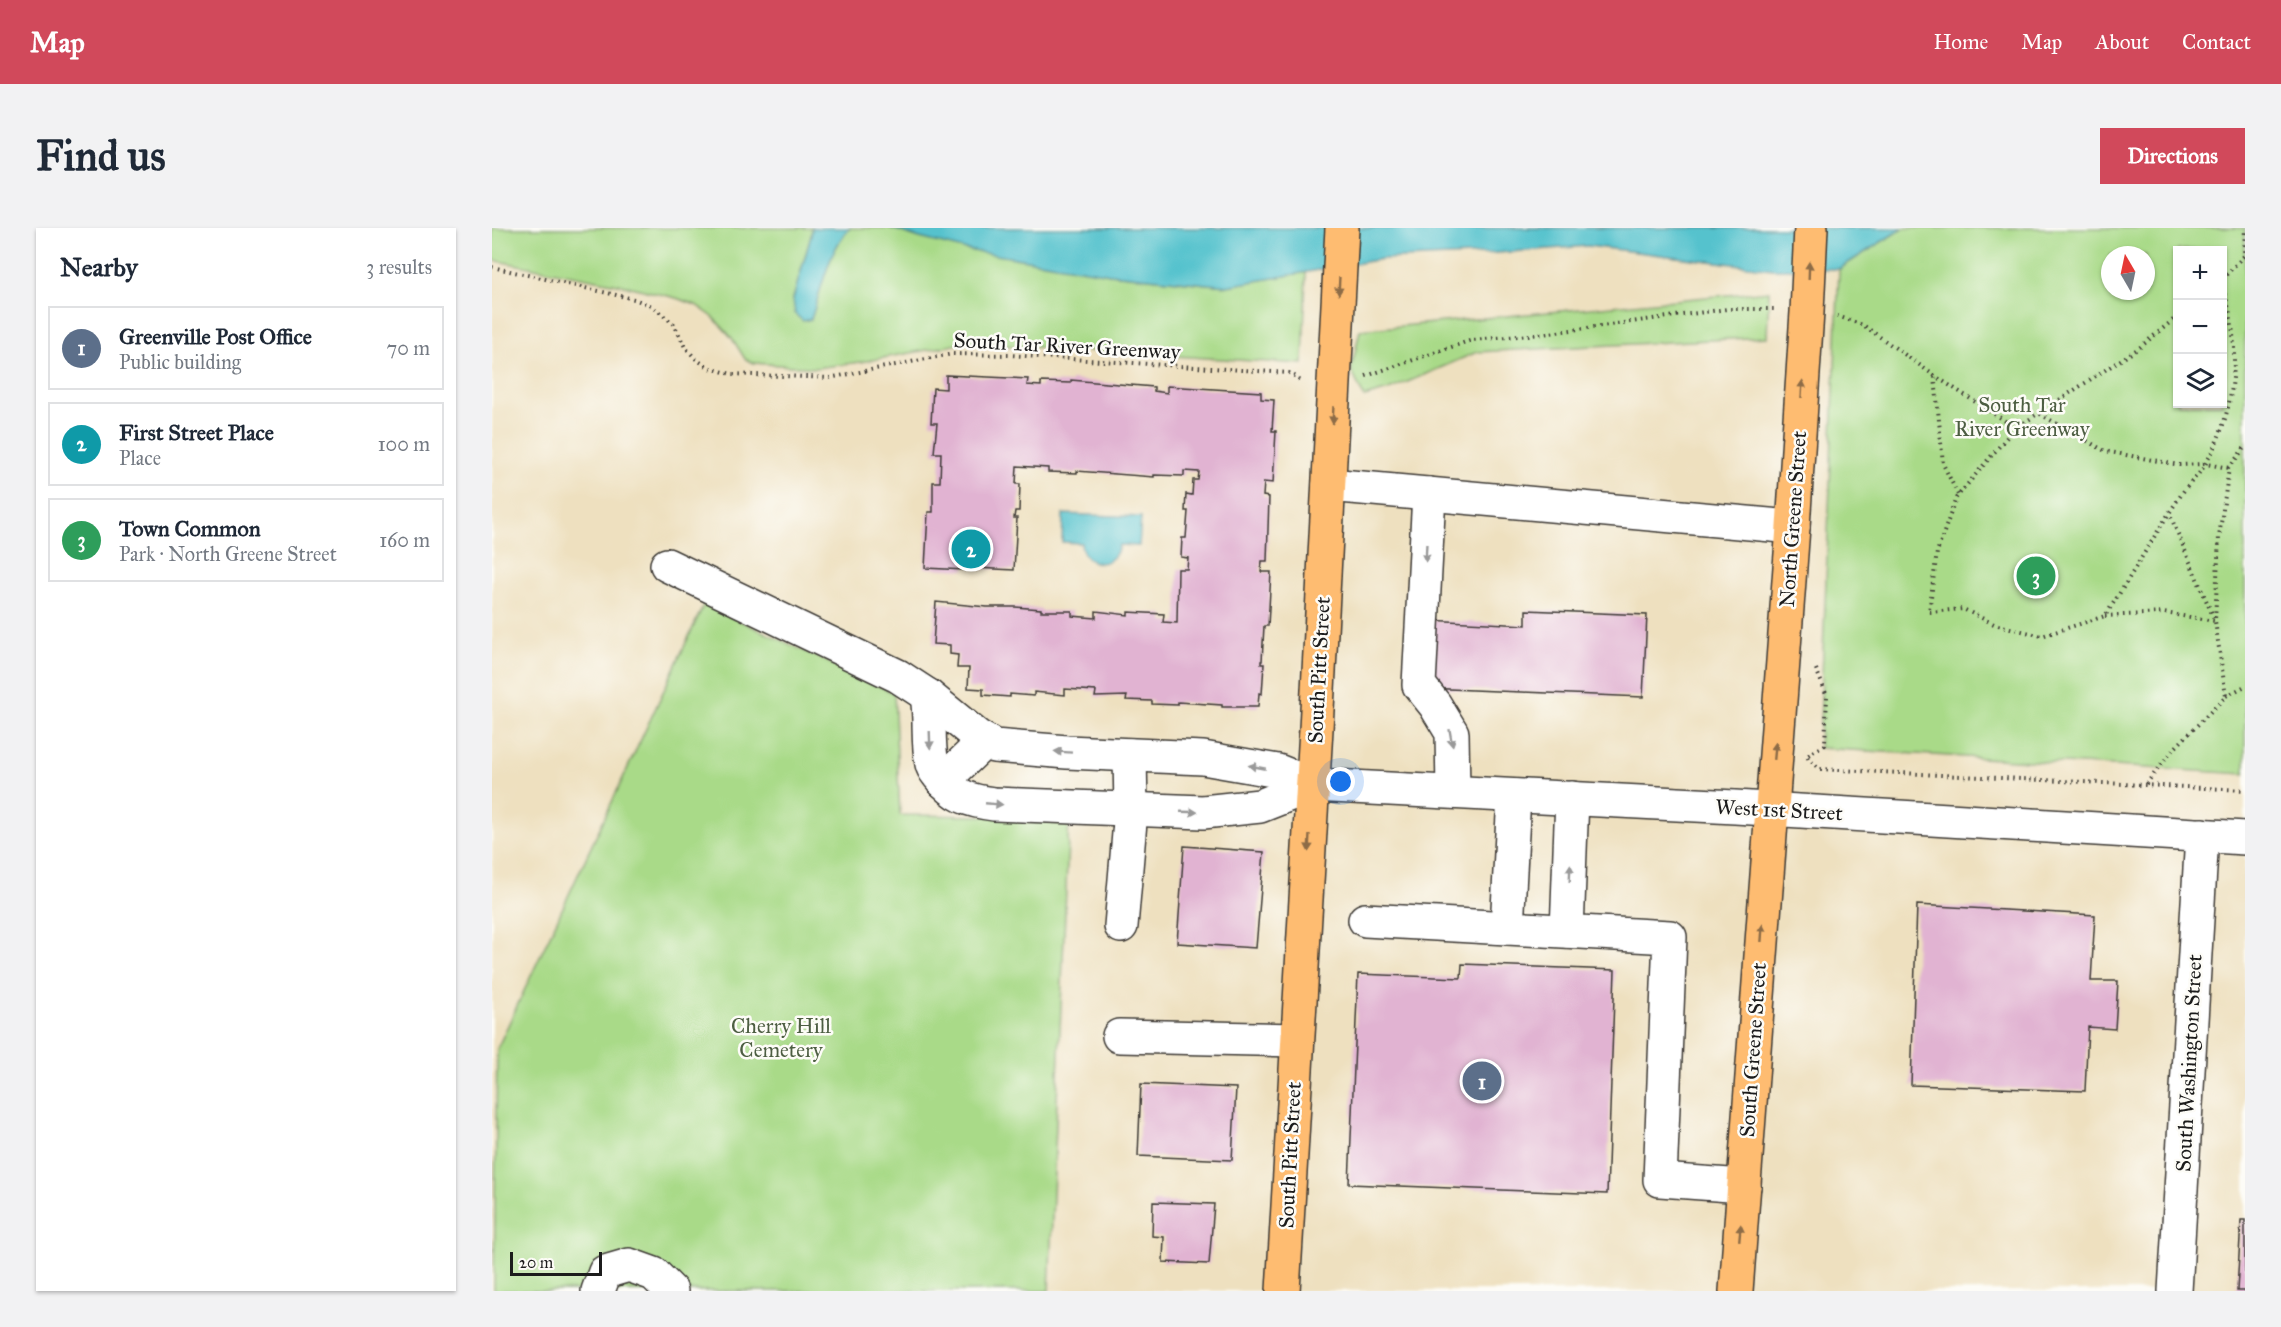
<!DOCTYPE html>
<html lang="en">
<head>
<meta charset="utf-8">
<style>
	:root { --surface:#fff; --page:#f2f2f3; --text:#1f2937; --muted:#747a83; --line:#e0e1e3; --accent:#d1495b }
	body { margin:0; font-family:"IM FELL Great Primer",serif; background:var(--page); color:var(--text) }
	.controls { position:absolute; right:18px; top:18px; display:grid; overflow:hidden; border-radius:0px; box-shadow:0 2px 4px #0004 }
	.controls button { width:54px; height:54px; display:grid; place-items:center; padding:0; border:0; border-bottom:2px solid var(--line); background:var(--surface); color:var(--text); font:30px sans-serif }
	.compass { position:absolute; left:1609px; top:18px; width:54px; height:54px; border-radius:50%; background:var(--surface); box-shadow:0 2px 4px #0004; rotate:351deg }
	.scale { position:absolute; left:18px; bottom:15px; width:92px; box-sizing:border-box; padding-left:6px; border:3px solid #1c1c1c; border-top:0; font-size:16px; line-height:21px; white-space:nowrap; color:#1c1c1c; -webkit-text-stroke:4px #fdfcf7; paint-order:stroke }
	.you { position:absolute; left:849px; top:554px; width:21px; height:21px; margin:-15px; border:4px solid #fff; border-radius:50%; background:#1a73e8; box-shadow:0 0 0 9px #1a73e833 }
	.badge { display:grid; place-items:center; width:39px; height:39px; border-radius:50%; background:var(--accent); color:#fff; font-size:20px; font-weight:700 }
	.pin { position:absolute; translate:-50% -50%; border:3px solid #fff; box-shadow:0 2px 6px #0006 }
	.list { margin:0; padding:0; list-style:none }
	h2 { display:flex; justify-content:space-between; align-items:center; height:78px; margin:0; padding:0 24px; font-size:26px }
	h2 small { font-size:20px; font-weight:400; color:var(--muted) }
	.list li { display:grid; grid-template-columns:39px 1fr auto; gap:18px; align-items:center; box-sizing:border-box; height:84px; margin:0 12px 12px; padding:0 12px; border:2px solid var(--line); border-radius:0px }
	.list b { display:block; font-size:22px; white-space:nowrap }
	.list p { margin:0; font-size:20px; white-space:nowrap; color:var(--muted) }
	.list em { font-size:20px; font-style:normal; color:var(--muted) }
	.icon { flex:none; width:33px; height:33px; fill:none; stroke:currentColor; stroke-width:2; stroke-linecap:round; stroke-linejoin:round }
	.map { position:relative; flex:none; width:1753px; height:1063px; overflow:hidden; border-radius:0px }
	header { display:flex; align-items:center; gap:36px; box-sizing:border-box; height:84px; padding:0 30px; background:var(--accent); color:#fff }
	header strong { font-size:28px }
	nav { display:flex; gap:33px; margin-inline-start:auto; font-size:21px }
	.intro { display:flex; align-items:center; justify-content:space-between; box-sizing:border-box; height:144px; padding:0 36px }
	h1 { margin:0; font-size:42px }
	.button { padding:15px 27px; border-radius:0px; background:var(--accent); color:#fff; font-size:21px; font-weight:700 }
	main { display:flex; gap:36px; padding:0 36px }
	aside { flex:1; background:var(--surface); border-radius:0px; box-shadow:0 2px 4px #0004 }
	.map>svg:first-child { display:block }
</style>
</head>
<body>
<header>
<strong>Map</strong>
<nav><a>Home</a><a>Map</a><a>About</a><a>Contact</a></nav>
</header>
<div class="intro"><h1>Find us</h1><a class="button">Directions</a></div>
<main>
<aside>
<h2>Nearby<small>3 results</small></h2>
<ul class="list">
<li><span class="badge" style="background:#5c6f8a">1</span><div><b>Greenville Post Office</b><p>Public building</p></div><em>70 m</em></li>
<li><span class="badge" style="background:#0f9aa8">2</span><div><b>First Street Place</b><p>Place</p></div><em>100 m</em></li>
<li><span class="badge" style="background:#2e9e5b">3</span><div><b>Town Common</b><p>Park · North Greene Street</p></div><em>160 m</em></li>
</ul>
</aside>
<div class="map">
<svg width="1753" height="1063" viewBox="0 0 1753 1063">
	<rect width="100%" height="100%" fill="#fdfcf7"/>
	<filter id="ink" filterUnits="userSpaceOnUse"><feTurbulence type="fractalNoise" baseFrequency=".0167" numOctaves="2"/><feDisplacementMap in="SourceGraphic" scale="12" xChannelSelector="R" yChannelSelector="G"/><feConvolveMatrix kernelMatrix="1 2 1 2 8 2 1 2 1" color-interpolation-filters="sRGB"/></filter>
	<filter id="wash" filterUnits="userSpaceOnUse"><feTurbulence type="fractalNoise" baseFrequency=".008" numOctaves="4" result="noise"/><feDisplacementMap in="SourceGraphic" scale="24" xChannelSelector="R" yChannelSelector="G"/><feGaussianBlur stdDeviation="1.35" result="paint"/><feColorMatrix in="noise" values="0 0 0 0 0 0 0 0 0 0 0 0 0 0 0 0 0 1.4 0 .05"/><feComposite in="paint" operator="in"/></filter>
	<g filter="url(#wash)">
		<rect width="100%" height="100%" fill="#eee0bf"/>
		<!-- green -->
		<g fill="#a9da88" stroke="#627b52" stroke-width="1.5" fill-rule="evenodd">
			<path d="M 0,0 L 320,0 L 319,8 L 301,71 L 319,91 C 329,63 337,20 358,0 L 398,0 L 428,10 L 618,46 L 735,58 L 814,44 L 811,136 L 473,115 L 369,134 L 324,140 L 262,135 L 253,131 L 240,110 L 221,89 L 204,77 L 184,70 L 131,57 L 0,32 Z"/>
			<path d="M 1411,0 L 1753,0 L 1753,546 L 1327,520 L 1347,41 ZM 1686,22 L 1730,22 L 1730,176 L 1686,176 ZM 1618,27 L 1654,27 L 1654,63 L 1618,63 Z"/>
			<polygon points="1277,63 1275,109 985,124 897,162 872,169 859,142 868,102"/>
			<polygon points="212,376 402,465 408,587 577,589 557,1063 2,1063 5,821"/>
		</g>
		<!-- water -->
		<g fill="#55c2cd" stroke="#386f74" stroke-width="1.5">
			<path d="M 320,0 L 358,0 C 337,20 329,63 319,91 L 311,93 L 303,86 L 301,71 L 319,8 Z"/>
			<polygon points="398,0 1411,0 1347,41 1281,41 1096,18 979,27 890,31 735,58 618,46 475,22 428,10"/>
			<path d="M 571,286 L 649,289 L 647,318 L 627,317 C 623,342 590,340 589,315 L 570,314 Z"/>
		</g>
		<g id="blocks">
			<!-- building -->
			<g fill="#e1b3d2">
				<polygon points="454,147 536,151 535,157 549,158 549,154 579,155 579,152 662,159 662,163 675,165 675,158 769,164 769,171 782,172 780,203 784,203 781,255 772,254 771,268 777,269 775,333 770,333 769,344 779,344 776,398 772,398 770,433 769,433 769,436 772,436 770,466 767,465 766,479 730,479 730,477 686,474 686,477 660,476 660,473 634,472 635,468 603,469 604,463 573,461 573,467 542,464 542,468 518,466 518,469 491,467 491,461 476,460 477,440 465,440 466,427 458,426 458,417 441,416 444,374 495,379 523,379 549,381 549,383 580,383 580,388 604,390 604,383 636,387 636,384 672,386 671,394 685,395 686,341 695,341 696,330 689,329 690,310 694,310 696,283 693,283 694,266 700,267 701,252 706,252 707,244 692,243 692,248 662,247 662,249 585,243 585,245 556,244 556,240 525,238 524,256 528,256 527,283 523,283 522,290 525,290 522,342 484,340 484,337 473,336 473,342 433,340 436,284 441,284 441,254 448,254 449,225 442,225 445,195 439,195 441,160 454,161"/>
				<polygon points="1034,382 1155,387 1151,469 933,460 936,392 1034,397"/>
				<polygon points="692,618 772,624 764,720 685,715"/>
				<polygon points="1425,677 1603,687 1599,753 1626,753 1623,801 1596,799 1593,863 1419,857"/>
				<polygon points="970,736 1123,742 1115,966 857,956 866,746 969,750"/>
				<polygon points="649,856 744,860 740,932 646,928"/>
				<polygon points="661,974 722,976 717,1036 671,1034 672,1009 660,1008"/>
				<polygon points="1749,992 1753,992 1753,1063 1745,1063"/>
			</g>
		</g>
	</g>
	<g filter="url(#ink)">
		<use href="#blocks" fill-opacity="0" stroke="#3c3934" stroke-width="1.5"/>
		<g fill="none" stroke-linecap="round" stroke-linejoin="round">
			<!-- minor casing -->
			<g stroke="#3c3934" stroke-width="36">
				<g id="minor">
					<polyline points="837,257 1301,299"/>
					<polyline points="937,266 927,457 943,477 960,505 961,564"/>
					<polyline points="175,337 406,448 435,467 485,508 502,518 575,524 711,530 786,543 821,557 1243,579 1753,610"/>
					<path d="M 435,467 C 439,491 435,513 440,536 C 441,541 444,544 447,548 C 463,568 477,573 502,576 L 711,584 L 768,578 L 821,557"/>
					<polyline points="451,553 493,513"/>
					<polyline points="873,692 1178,709 1168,952 1252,958"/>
					<polyline points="629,698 639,582 638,527"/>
					<polyline points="1015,700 1022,568"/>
					<polyline points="1075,703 1080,570"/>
					<polyline points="627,808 805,812"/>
					<polyline points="106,1063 113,1044 137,1037 162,1046 179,1063"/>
					<polyline points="1683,1063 1710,607"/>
				</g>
			</g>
			<!-- major casing -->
			<g stroke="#3c3934" stroke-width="36">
				<g id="major">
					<polyline points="791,1063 824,501 850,0"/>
					<polyline points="1244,1063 1301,299 1315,84 1319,0"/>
				</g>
			</g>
			<!-- path -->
			<g stroke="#3c3934" stroke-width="4" stroke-dasharray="1.5 4.5" stroke-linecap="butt">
				<polyline points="0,39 142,71 160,78 182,96 193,119 205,132 218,140 239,146 337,150 460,126 517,127 797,145 806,150 809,155"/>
				<polyline points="1730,51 1752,28 1753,0"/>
				<polyline points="1345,88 1371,97 1443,148 1524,200"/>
				<path d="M 1686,88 L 1647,120 L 1524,200 L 1516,208 L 1464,270 L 1445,324 L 1437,384 L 1471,381 L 1502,396 L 1550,408 L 1613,388 C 1640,347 1664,304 1691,264 C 1698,254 1708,246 1714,235 C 1744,183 1751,115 1730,58"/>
				<polyline points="874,148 980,112 1050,106 1235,81 1284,81"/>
				<polyline points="1443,149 1451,236 1466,267"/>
				<polyline points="1548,186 1613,223 1687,237 1714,236 1737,240"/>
				<polyline points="1613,388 1672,385 1723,393 1678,287"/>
				<polyline points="1324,441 1335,468 1333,517 1314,528 1327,541 1753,562"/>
				<polyline points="1734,468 1753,458"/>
				<polyline points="1654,556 1681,522 1734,468 1723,393 1727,309 1737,240 1753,219"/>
			</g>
			<!-- minor -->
			<use href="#minor" stroke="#fff" stroke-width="33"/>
			<!-- major -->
			<use href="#major" stroke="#febc71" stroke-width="33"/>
		</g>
		<!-- one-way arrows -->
		<defs><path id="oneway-solid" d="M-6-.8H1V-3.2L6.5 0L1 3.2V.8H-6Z" transform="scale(1.5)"/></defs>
		<g fill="#8d6c46">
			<use href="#oneway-solid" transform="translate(1317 42) rotate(-88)"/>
			<use href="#oneway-solid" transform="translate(847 58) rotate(93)"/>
			<use href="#oneway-solid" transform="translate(1310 161) rotate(-86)"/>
			<use href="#oneway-solid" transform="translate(841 187) rotate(93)"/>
			<use href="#oneway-solid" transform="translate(1283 523) rotate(-85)"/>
			<use href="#oneway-solid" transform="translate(817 615) rotate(93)"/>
			<use href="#oneway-solid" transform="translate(1270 705) rotate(-86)"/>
			<use href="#oneway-solid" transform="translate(1248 1005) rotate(-85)"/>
		</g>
		<g fill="#999">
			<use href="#oneway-solid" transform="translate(934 325) rotate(93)"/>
			<use href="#oneway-solid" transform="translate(959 510) rotate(80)"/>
			<use href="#oneway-solid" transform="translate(438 512) rotate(88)"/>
			<use href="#oneway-solid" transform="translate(571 524) rotate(-176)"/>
			<use href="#oneway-solid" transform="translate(765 539) rotate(-169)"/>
			<use href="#oneway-solid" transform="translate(502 576) rotate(5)"/>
			<use href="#oneway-solid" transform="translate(697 584) rotate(2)"/>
			<use href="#oneway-solid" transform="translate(1078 645) rotate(-88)"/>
		</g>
	</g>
	<g text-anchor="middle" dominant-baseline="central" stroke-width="5" stroke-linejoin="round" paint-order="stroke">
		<!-- street labels -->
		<g font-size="21" fill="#1c1c1c" stroke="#fdfcf7">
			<text transform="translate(575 118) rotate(3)">South Tar River Greenway</text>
			<text transform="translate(1301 291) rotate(-86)">North Greene Street</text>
			<text transform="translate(827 442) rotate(-87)">South Pitt Street</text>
			<text transform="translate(1287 582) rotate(3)">West 1st Street</text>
			<text transform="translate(1261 822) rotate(-86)">South Greene Street</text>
			<text transform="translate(1697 835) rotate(-87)">South Washington Street</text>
			<text transform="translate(798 927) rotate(-87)">South Pitt Street</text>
		</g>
		<!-- park labels -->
		<g font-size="21" fill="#4d5e42" stroke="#fdfcf7">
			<text x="1530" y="177">South Tar<tspan x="1530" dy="24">River Greenway</tspan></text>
			<text x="289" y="798">Cherry Hill<tspan x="289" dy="24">Cemetery</tspan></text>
		</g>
	</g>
</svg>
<div class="controls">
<button>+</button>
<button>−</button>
<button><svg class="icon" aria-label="layers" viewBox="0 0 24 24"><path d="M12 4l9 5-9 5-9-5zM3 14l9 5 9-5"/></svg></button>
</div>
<svg class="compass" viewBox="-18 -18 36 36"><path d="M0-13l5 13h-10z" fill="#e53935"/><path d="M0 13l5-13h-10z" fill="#747a83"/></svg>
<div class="scale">20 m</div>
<div class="you"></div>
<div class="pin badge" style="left:990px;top:853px;background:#5c6f8a">1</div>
<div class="pin badge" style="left:479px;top:321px;background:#0f9aa8">2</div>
<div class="pin badge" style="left:1544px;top:348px;background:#2e9e5b">3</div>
</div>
</main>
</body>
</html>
